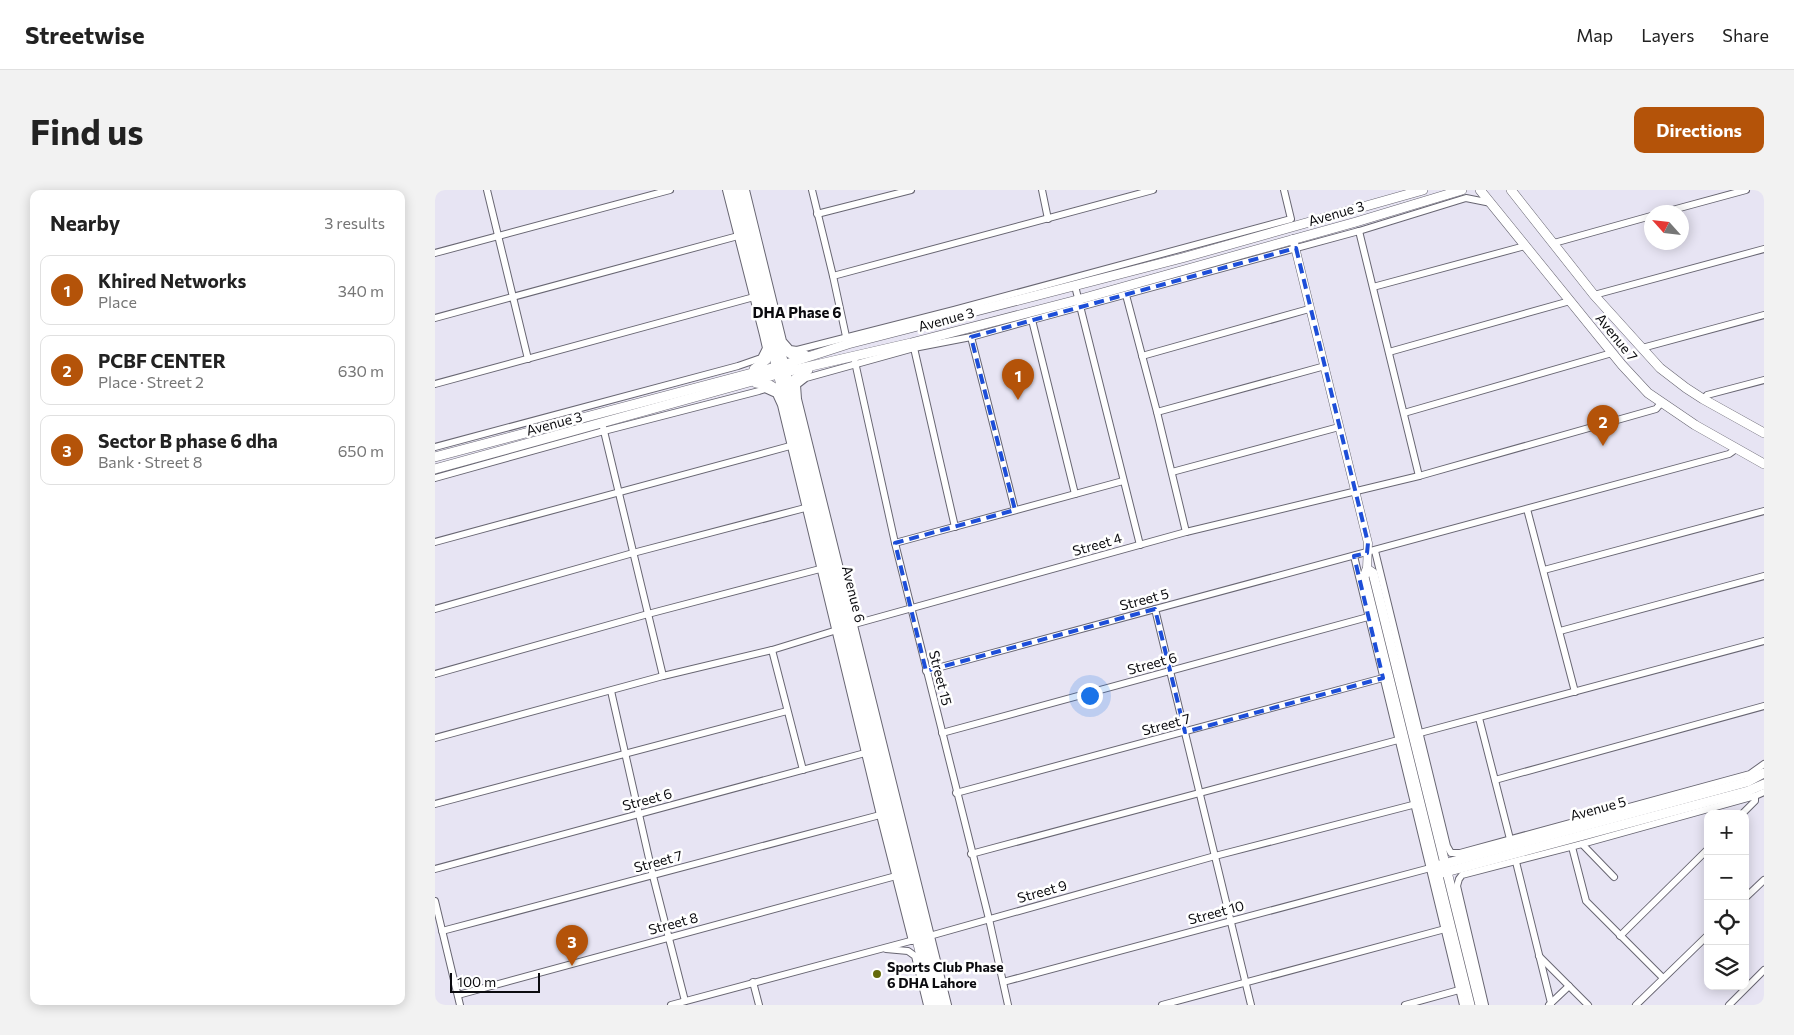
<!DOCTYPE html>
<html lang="en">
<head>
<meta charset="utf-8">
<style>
	:root { --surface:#fff; --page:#f2f2f2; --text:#222; --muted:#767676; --line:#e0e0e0; --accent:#b45309 }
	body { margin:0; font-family:Commissioner,sans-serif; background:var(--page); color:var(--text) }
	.controls { position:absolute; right:15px; bottom:15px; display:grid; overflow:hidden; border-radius:10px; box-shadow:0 2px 12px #0003 }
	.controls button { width:45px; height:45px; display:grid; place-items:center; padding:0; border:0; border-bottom:1px solid var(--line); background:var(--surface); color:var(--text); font:25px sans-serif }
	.compass { position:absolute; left:1209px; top:15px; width:45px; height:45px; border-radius:50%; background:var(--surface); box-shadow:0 2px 12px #0003; rotate:297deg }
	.scale { position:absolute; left:15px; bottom:12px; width:90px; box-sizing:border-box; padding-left:5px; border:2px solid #0b0b0f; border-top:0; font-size:14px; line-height:18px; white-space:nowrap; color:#0b0b0f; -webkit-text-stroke:4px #fff; paint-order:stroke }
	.you { position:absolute; left:654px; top:505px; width:18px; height:18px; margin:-12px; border:4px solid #fff; border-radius:50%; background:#1a73e8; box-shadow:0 0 0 8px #1a73e833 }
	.badge { display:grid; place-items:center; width:32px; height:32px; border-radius:50%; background:var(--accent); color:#fff; font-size:16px; font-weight:700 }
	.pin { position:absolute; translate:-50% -41px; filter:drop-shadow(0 1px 2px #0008) }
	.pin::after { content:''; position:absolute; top:26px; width:18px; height:15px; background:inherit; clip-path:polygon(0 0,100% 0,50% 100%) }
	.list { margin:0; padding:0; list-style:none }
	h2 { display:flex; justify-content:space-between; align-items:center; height:65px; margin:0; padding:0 20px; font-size:21px }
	h2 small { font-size:16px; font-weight:400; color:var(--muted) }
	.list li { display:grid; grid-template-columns:32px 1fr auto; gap:15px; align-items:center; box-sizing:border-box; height:70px; margin:0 10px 10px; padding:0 10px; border:1px solid var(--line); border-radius:10px }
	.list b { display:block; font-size:19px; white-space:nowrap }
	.list p { margin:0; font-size:16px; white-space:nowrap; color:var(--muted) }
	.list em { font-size:16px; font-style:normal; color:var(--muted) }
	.icon { flex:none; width:28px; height:28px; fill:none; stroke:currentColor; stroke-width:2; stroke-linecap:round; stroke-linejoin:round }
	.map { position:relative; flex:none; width:1329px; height:815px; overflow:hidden; border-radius:10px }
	header { display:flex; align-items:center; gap:30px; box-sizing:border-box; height:70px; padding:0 25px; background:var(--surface); border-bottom:1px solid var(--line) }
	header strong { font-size:24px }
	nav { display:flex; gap:28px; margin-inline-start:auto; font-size:18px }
	.intro { display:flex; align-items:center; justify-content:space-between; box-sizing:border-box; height:120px; padding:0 30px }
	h1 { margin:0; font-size:35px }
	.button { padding:12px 22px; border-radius:10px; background:var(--accent); color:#fff; font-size:18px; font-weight:700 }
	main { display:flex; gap:30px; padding:0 30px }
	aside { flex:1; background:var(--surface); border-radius:10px; box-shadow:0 2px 12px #0003 }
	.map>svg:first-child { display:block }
</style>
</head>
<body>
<header>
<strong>Streetwise</strong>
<nav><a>Map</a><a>Layers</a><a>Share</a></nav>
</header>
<div class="intro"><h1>Find us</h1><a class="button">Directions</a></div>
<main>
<aside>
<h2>Nearby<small>3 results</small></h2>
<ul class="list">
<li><span class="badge">1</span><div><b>Khired Networks</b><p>Place</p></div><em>340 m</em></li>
<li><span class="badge">2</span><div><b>PCBF CENTER</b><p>Place · Street 2</p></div><em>630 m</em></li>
<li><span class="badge">3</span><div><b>Sector B phase 6 dha</b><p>Bank · Street 8</p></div><em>650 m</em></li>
</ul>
</aside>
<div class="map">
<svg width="1329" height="815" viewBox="0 0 1329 815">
	<rect width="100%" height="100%" fill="#e7e4f3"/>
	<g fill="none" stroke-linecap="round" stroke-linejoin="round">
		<!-- minor casing -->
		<g stroke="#686672" stroke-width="8">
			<g id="minor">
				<polyline points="52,0 93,169"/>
				<polyline points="311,0 348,151 355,159 362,160 519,120 856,29 849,0"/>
				<polyline points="377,0 398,86 412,151"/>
				<polyline points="607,0 613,29"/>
				<polyline points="1230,22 1311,0"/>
				<polyline points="382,24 476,0"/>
				<polyline points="924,41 984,286"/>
				<polyline points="1119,53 1216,26"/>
				<polyline points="0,63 235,0"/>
				<polyline points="398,86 718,0"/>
				<polyline points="640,96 705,355"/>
				<polyline points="938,97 1090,56"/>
				<polyline points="691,105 722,222 751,342"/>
				<polyline points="1159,105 1329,59"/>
				<polyline points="0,128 303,46"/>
				<polyline points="597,130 640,304"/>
				<polyline points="536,147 580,320"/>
				<polyline points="479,158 520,337"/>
				<polyline points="1207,158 1329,125"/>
				<polyline points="954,162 1135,111"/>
				<polyline points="707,166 874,119"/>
				<polyline points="420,172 460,353 554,729 573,815"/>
				<polyline points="0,194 319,107"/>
				<polyline points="1268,209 1272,205 1329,190"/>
				<polyline points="722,222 890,176"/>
				<polyline points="969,223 1177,163"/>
				<polyline points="168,237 228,486"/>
				<polyline points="0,257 303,176 326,168 331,158 328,145 291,0"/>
				<polyline points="737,282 904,237"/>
				<polyline points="0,288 169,241 324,201 330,199 341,204 346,215 445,625 477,751"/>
				<polyline points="1092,319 1140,502"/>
				<polyline points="0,352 355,256"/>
				<polyline points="460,353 688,291"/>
				<polyline points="940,361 1012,656 1016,663 1025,663 1315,584 1329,574"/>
				<polyline points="919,366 1028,815"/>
				<polyline points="1109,380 1329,321"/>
				<polyline points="0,419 198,363 370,318"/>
				<polyline points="720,419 816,815"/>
				<polyline points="416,435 751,342 984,286 1221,219 1226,213"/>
				<polyline points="1125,441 1329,386"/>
				<polyline points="337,460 368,580"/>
				<polyline points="491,481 1294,264 1301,259"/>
				<polyline points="0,484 213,424 385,379"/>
				<polyline points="176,501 218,686 250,811"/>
				<polyline points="1044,528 1075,649"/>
				<polyline points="507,543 933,427"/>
				<polyline points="985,543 1329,451"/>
				<polyline points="0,548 228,486 337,460 402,440"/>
				<polyline points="1060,590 1329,516"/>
				<polyline points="521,603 948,488"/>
				<polyline points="0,614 352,521"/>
				<polyline points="1307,624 1320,611 1320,606 1329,602"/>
				<polyline points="1147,654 1179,687"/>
				<polyline points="1137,657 1151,711 1228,788"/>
				<polyline points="536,664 963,550"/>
				<polyline points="1081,672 1116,813"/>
				<polyline points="0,679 430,563"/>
				<polyline points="1310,708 1329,690"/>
				<polyline points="0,711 25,815"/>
				<polyline points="7,741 445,625"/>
				<polyline points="1185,746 1273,659"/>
				<polyline points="491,747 780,666 985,613"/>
				<polyline points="451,759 473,761 480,766 492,815"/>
				<polyline points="1104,766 1153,815"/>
				<polyline points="318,792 324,815"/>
				<polyline points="568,792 999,677"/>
				<polyline points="23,805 461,686"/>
				<polyline points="236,815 479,750"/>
				<polyline points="513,815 363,209 362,195 371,188 479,158 536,147 597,130 924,41 1031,8 1056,13"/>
				<polyline points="727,815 1010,739"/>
				<polyline points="970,815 1024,800"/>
				<polyline points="1050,815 1022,696 1024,689 1027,685 1147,654 1320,606"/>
				<polyline points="1114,815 1134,796"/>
				<polyline points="1201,815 1273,745"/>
				<polyline points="1294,815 1329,780"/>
			</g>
		</g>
		<!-- tertiary casing -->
		<g stroke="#686672" stroke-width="9">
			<polyline id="tertiary" points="858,49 933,353 932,379"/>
		</g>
		<!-- secondary casing -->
		<g stroke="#686672" stroke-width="10">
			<g id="secondary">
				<polyline points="298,0 498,815"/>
				<polyline points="306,0 506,815"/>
				<polyline points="1045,0 1187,175 1213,203 1260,235 1329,274"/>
				<polyline points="1076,0 1159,105 1225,178 1251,198 1268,209 1329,243"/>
				<polyline points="344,156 356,164 370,165"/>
				<polyline points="319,179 331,170 337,157"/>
				<polyline points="321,193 335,195 348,203"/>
				<polyline points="355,201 360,189 373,180"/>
				<polyline points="0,267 348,175 413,154 747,68 988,0"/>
				<polyline points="0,279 350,182 476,153 642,110 921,32 1027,0"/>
				<polyline points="1005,675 1312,592 1329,583"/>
				<polyline points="1007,683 1313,601 1329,594"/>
				<polyline points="1035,815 929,387 932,379 938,383 1045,815"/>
			</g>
		</g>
		<!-- minor -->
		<use href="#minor" stroke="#fff" stroke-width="6"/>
		<!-- tertiary -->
		<use href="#tertiary" stroke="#fff" stroke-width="8"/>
		<!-- secondary -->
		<use href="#secondary" stroke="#fff" stroke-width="9"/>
	</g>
	<!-- marked area -->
	<path fill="none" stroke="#1d4ed8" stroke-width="4" stroke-dasharray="10 6" stroke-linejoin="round" d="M 861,58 L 933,353 L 932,363 L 919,366 L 948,488 L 750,542 L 720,419 L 491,481 L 460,353 L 580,320 L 536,147 Z"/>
	<!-- markers -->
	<circle fill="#64690a" stroke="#fff" stroke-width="2" cx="442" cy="784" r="5"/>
	<g text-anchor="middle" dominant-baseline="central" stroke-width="5" stroke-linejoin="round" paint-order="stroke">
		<!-- street labels -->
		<g font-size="14" fill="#0b0b0f" stroke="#fff">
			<text transform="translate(901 23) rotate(-16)">Avenue 3</text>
			<text transform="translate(511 129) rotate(-15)">Avenue 3</text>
			<text transform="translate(1182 147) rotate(51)">Avenue 7</text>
			<text transform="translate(119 233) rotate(-15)">Avenue 3</text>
			<text transform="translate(662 354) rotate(-16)">Street 4</text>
			<text transform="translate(419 404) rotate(76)">Avenue 6</text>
			<text transform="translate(709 409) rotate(-15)">Street 5</text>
			<text transform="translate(717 473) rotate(-15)">Street 6</text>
			<text transform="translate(506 488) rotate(76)">Street 15</text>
			<text transform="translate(731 534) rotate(-15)">Street 7</text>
			<text transform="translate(212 609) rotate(-15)">Street 6</text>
			<text transform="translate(1163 618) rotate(-15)">Avenue 5</text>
			<text transform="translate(223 671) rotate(-15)">Street 7</text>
			<text transform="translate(607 701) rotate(-16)">Street 9</text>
			<text transform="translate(781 722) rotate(-15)">Street 10</text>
			<text transform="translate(238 733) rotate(-15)">Street 8</text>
		</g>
		<!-- poi labels -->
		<g font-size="14" font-weight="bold" fill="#0b0b0f" stroke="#fff" text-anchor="start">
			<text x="452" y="776">Sports Club Phase<tspan x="452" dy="16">6 DHA Lahore</tspan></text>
		</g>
		<!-- neighbourhood labels -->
		<g font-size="15" font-weight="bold" fill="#0b0b0f" stroke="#fff">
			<text x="362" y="122">DHA Phase 6</text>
		</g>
	</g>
</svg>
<div class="controls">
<button>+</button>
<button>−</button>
<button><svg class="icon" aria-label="locate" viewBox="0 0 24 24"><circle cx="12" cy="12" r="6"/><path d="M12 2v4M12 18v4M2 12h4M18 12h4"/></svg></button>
<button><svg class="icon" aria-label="layers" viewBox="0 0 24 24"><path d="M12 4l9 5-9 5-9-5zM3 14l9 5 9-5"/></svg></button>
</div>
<svg class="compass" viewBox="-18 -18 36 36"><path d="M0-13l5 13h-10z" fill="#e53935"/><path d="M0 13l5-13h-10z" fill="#767676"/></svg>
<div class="scale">100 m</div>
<div class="you"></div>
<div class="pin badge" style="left:583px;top:210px">1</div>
<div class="pin badge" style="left:1168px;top:256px">2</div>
<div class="pin badge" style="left:137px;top:776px">3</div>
</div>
</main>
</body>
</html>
